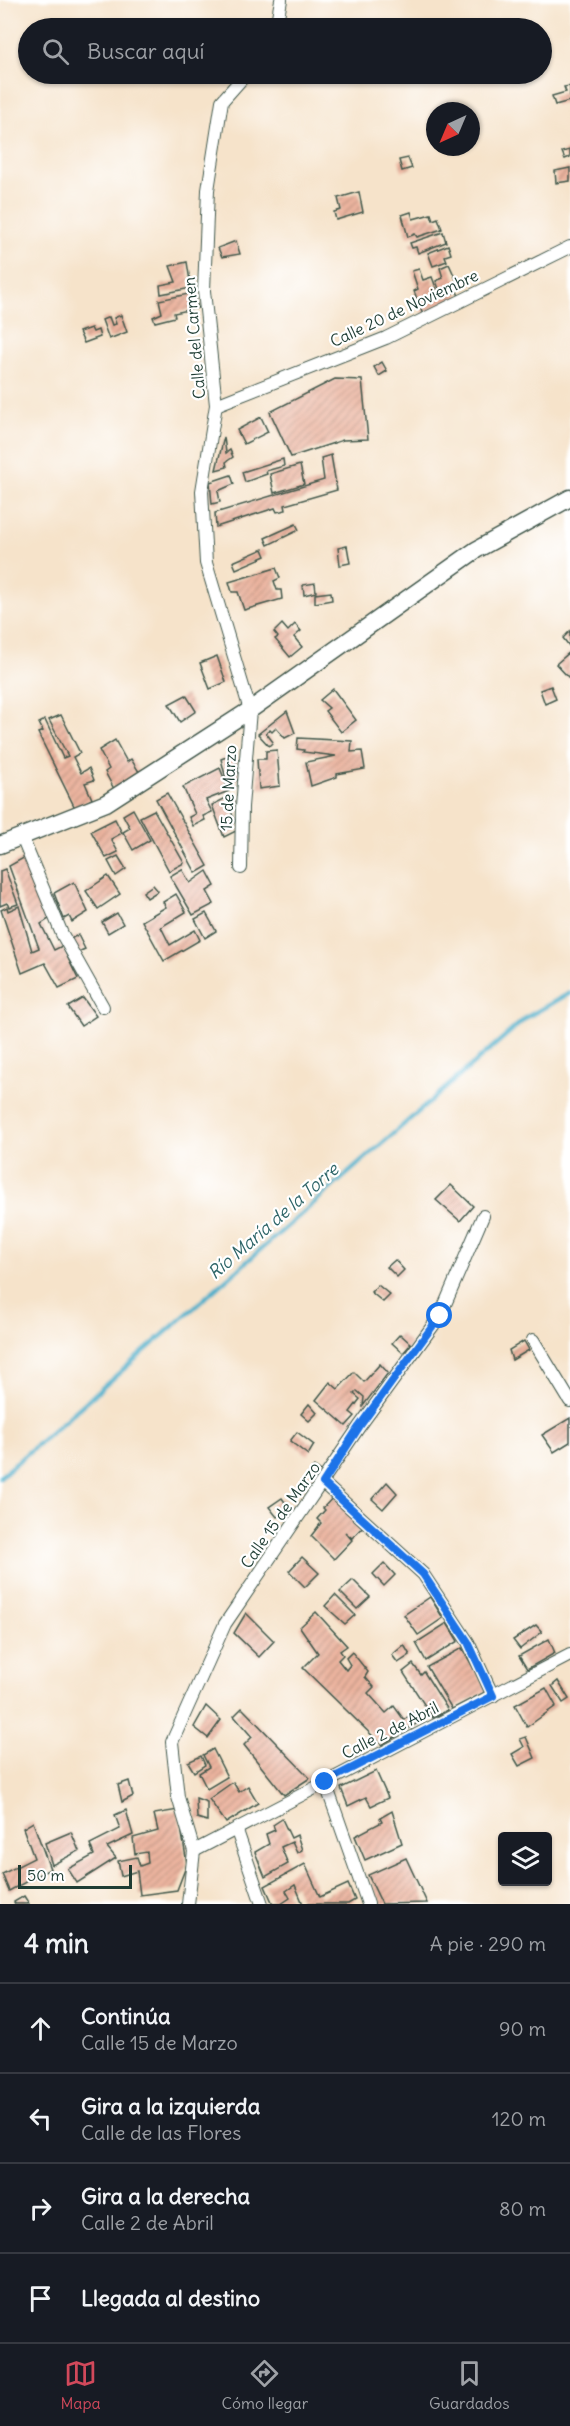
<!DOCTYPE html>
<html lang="es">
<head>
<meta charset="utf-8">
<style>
	:root { --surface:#171b24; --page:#20242c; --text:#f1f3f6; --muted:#9ea1a6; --line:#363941; --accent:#d1495b }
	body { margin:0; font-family:Delius,sans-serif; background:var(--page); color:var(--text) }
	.controls { position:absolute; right:18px; bottom:18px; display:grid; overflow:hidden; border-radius:6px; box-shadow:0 2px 4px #0004 }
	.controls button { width:54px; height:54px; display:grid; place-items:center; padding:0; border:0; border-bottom:2px solid var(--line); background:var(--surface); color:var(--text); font:30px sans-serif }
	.compass { position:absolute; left:426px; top:102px; width:54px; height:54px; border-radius:50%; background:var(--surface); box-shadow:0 2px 4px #0004; rotate:224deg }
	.scale { position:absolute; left:18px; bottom:15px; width:114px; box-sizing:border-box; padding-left:6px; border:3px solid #1f3d34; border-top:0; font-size:16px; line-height:21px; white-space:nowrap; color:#1f3d34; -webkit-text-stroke:4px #fff; paint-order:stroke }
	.stop { position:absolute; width:18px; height:18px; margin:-14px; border:4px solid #1a73e8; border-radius:50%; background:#fff }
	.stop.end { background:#1a73e8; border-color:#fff; box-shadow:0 2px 6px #0008 }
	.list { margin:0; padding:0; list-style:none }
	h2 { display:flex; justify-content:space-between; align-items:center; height:78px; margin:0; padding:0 24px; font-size:26px }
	h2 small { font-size:20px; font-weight:400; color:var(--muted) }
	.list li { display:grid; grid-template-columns:39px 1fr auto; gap:18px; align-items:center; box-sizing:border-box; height:90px; padding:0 24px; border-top:2px solid var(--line) }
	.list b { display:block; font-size:22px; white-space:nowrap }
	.list p { margin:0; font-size:20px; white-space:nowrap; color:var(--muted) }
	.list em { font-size:20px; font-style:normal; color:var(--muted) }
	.icon { flex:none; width:33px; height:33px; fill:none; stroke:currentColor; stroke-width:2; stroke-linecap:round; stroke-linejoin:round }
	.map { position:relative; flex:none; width:570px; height:1904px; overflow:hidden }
	.search { position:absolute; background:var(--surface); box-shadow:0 2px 4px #0004; left:18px; right:18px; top:18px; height:66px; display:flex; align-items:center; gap:15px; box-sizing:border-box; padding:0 21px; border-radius:33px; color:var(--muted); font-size:22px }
	.sheet { height:438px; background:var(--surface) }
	nav { display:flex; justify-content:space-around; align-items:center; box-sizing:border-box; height:84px; border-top:2px solid var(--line); background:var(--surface); font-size:16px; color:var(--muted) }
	nav a { display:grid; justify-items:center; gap:3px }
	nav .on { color:var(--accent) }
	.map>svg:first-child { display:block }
</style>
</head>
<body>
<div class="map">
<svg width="570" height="1904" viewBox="0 0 570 1904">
	<defs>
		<pattern id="building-hatch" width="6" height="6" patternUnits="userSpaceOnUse" patternTransform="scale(1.5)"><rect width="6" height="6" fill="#ecb49f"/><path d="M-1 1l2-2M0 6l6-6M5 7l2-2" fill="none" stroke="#bf9482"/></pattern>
	</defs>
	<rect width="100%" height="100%" fill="#fff"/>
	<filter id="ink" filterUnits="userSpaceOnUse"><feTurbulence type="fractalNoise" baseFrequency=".0167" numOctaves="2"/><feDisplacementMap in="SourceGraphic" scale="12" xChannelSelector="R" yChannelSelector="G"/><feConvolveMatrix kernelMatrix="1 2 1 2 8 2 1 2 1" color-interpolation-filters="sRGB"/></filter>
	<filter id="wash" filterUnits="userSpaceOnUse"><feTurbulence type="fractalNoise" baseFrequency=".008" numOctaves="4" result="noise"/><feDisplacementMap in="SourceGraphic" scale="24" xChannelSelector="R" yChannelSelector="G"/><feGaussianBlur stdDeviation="1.35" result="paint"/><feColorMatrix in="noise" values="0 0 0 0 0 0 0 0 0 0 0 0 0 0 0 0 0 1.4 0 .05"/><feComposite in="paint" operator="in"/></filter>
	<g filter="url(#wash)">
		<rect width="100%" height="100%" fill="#f6e3ca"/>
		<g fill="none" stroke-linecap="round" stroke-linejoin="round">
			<!-- stream -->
			<polyline stroke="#4bafca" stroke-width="4.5" points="0,1477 527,1017 570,993"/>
		</g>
		<g id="blocks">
			<!-- building -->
			<g fill="url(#building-hatch)">
				<polygon points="570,86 570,101 555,105 552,96 566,92 564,87"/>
				<polygon points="570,150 570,157 565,159 562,152"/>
				<polygon points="408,158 412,168 402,171 399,160"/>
				<polygon points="570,168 570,181 556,183 555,171"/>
				<polygon points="359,192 363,212 336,220 334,212 341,210 338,198"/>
				<polygon points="411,212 413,219 431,214 433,220 438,218 442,229 417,237 415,234 408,237 402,215"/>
				<polygon points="443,232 446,242 418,253 416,247 412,248 410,243"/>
				<polygon points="236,241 240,254 222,257 218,248"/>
				<polygon points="448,245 451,254 445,256 447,261 433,266 428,253"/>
				<polygon points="187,262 191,288 161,294 160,285 176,282 170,266"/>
				<polygon points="449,264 459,286 441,294 436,281 443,278 440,268"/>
				<polygon points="419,269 423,280 432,277 440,298 457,291 460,299 423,315 414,291 418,289 412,271"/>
				<polygon points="193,293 198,308 174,313 175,317 155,322 153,317 162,313 159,300"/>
				<polygon points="121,315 127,332 109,339 102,320 109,317 112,325 116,324 114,318"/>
				<polygon points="91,328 93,332 98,330 100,337 84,343 79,332"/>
				<polygon points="382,362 387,371 379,376 374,367"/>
				<polygon points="335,379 362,380 368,439 343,440 291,457 270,412"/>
				<polygon points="261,417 268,432 244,444 237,430"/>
				<polygon points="224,437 226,453 230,450 233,457 226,462 227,467 216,470"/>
				<polygon points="331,455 337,490 285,505 286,510 277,512 275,508 216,527 215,513 324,480 321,458"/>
				<polygon points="283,459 284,466 266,471 267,474 245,482 242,472"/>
				<polygon points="300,465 304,484 274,493 270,474"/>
				<polygon points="231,475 234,484 218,491 220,502 212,504 210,482"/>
				<polygon points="296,524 299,530 268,545 265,538"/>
				<polygon points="347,546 350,563 340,565 338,548"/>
				<polygon points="263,549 266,556 236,569 233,562"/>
				<polygon points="276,568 280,578 274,581 277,590 281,590 282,599 244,610 238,592 232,592 229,582"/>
				<polygon points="315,583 316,592 304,595 303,585"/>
				<polygon points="331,592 332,600 315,603 315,594"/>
				<polygon points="282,624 288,631 295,624 301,631 294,637 302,647 290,657 275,639 278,637 274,632"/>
				<polygon points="570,631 570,647 563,638"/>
				<polygon points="570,652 570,679 556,664"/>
				<polygon points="217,656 226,682 210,689 200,663"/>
				<polygon points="551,686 556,699 545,704 540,690"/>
				<polygon points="333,689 356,720 341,732 325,711 329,708 320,700"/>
				<polygon points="186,695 196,711 180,722 169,704"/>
				<polygon points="287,711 295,733 285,738 276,728 272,732 270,730 266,733 273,742 269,746 258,734"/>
				<polygon points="61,715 80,753 73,757 81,773 89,768 94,780 85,783 92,799 75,808 38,733 43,731 39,723 45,720 63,758 68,756 49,720"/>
				<polygon points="298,738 352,741 351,752 362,751 365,769 337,774 337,777 311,786 306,762 336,756 303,752 304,750 297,749"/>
				<polygon points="115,740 127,762 131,759 141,775 114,789 105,772 109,769 99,750"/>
				<polygon points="277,750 280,786 259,789 257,759 266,759 266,751"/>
				<polygon points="234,754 240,779 231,782 229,778 226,779 221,759"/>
				<polygon points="220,768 229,791 206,800 212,812 203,816 205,820 193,826 189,817 195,814 183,787"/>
				<polygon points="167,793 208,866 196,873 156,799"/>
				<polygon points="226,798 238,830 224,837 212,805"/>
				<polygon points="133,809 150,840 133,850 123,832 130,828 123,815"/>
				<polygon points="154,810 184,863 169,871 140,817"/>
				<polygon points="115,819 122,833 111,839 118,852 106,858 91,831"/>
				<polygon points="27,856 52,917 41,924 54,950 62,946 78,979 59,988 45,963 22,973 1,910 7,907 8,911 19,906 32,951 39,948 9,866"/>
				<polygon points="118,856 126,869 116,876 108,861"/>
				<polygon points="5,869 18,904 9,907 7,903 0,906 0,871"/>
				<polygon points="182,869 190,883 207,871 215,886 207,891 214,904 193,915 170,876"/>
				<polygon points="108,876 120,894 98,909 86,891"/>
				<polygon points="74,882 88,912 72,922 69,916 64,919 54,893"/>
				<polygon points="153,885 158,891 147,898 143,892"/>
				<polygon points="176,894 186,912 161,927 170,945 195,930 200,940 164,961 142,921 166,907 163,902"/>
				<polygon points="117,913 123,924 108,933 102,922"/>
				<polygon points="206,913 216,931 205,938 195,919"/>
				<polygon points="78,935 85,949 78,952 70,939"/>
				<polygon points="83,998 96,1016 81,1026 68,1007"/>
				<polygon points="451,1185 473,1206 460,1221 436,1200"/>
				<polygon points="395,1260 404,1270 397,1277 387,1267"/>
				<polygon points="378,1285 390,1295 383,1302 371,1292"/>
				<polygon points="400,1334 411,1344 403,1353 392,1343"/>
				<polygon points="524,1341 529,1350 512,1360 509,1350"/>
				<polygon points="380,1364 388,1373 363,1406 364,1397 357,1391 354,1394 360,1399 350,1412 355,1416 346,1426 316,1400 330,1382 338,1389 354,1372 364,1382"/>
				<polygon points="309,1404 317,1413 309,1421 301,1414"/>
				<polygon points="570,1418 570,1442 554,1452 542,1435"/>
				<polygon points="297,1432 314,1445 308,1455 290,1441"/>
				<polygon points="314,1466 324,1473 319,1481 308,1474"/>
				<polygon points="387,1482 397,1493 383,1509 372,1499"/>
				<polygon points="335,1495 365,1524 352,1538 345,1532 352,1540 334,1559 311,1536 321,1523 317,1519 325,1510 323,1508"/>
				<polygon points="282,1498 289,1508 277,1517 269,1507"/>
				<polygon points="302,1557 319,1573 305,1587 289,1571"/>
				<polygon points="384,1563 395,1575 384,1586 373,1574"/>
				<polygon points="353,1580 370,1597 357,1609 340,1592"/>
				<polygon points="335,1595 355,1615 345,1624 325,1606"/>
				<polygon points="430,1597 443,1618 418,1635 404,1615"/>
				<polygon points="316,1612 347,1646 340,1651 343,1655 338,1660 346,1670 350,1665 346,1658 352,1652 368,1672 365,1677 374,1687 368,1693 386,1713 394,1706 404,1720 415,1711 421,1721 382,1745 303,1668 318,1653 300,1627"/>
				<polygon points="246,1613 274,1641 259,1657 234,1633"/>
				<polygon points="447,1623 458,1641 426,1661 416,1643"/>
				<polygon points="536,1625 542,1632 520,1649 513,1640"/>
				<polygon points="549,1639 555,1653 527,1669 519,1656"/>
				<polygon points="404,1645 410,1655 398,1663 392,1655"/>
				<polygon points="462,1648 487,1691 452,1709 427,1667"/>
				<polygon points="413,1664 421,1675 424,1672 448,1710 433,1718 403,1672"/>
				<polygon points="558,1681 569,1699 563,1703 552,1686"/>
				<polygon points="546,1688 556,1706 527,1727 515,1705"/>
				<polygon points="206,1706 221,1720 208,1738 194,1727"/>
				<polygon points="242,1708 310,1778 284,1795 244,1745 252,1737 234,1716"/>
				<polygon points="526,1737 535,1758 519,1766 512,1754 524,1747 520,1739"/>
				<polygon points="213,1749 227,1777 207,1789 199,1773 209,1767 203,1755"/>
				<polygon points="201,1756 205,1765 194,1772 188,1762"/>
				<polygon points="376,1771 388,1798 371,1806 366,1797 348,1806 341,1788"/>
				<polygon points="129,1781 133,1796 122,1802 118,1785"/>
				<polygon points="233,1782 239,1792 248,1786 258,1803 226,1823 209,1799"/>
				<polygon points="196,1798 207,1802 207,1821 197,1818"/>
				<polygon points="126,1810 133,1835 107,1847 116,1858 77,1883 68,1869 94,1855 90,1844 120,1829 115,1815"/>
				<polygon points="178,1810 187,1864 177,1890 140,1895 137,1871 121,1876 118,1861 137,1857 140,1866 148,1863 147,1852 135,1854 133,1838 158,1831 154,1814"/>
				<polygon points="392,1811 402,1843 365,1860 355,1836 382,1822 380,1818"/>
				<polygon points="282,1819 291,1838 297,1835 302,1850 297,1853 292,1842 281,1847 288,1864 265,1877 255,1852 269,1844 266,1834 275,1830 273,1825"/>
				<polygon points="33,1822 50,1869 9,1891 2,1874 34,1858 23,1828"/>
				<polygon points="71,1832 79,1851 52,1865 45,1843"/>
				<polygon points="406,1858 427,1903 382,1904 368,1875"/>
				<polygon points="305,1864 320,1897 348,1884 355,1900 348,1904 303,1904 295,1885 286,1891 290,1898 281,1904 273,1904 265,1886"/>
				<polygon points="24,1896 29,1904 15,1904 14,1902"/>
			</g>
		</g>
	</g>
	<g filter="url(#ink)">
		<use href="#blocks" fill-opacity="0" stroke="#3f564a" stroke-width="1.5"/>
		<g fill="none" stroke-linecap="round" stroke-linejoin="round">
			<!-- street casing -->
			<g stroke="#3f564a" stroke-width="14">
				<g id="street">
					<polyline points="276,28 281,0"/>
					<polyline points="216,405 386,338 570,247"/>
					<polyline points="21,835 62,934 103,1007"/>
					<polyline points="241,868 242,807 250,710 206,563 202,491 216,405 204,291 208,190 222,101 246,74"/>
					<polyline points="533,1340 570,1401"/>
					<polyline points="323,1483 423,1574 468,1642 493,1696"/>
					<polyline points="325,1782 368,1904"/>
					<polyline points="237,1831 262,1904"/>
					<polyline points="194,1851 570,1655"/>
					<polyline points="188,1904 194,1851 178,1797 172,1742 225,1624 359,1427 440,1316 483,1216"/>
				</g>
			</g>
			<!-- secondary casing -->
			<g stroke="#3f564a" stroke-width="19">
				<polyline id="secondary" points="0,845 106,803 250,710 476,550 570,498"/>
			</g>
			<!-- street -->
			<use href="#street" stroke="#fff" stroke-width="12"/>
			<!-- secondary -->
			<use href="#secondary" stroke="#fff" stroke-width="16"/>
		</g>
	</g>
	<g fill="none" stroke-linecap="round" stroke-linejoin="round" filter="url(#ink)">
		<!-- route -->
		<polyline stroke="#1a73e8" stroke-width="8" points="325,1782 493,1696 468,1642 423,1574 323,1483 359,1427 440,1316"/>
	</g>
	<g text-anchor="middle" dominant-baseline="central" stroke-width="4.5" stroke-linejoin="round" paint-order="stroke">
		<!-- street labels -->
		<g font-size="16" fill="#1f3d34" stroke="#fff">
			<text transform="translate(404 308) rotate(-25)">Calle 20 de Noviembre</text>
			<text transform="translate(194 338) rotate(-95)">Calle del Carmen</text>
			<text transform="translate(228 788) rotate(-87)">15 de Marzo</text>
			<text transform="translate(280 1515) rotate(-55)">Calle 15 de Marzo</text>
			<text transform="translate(390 1730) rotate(-27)">Calle 2 de Abril</text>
		</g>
		<!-- water labels -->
		<g font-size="18" font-style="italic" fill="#2e6568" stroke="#fff">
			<text transform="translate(273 1221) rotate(-41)">Río María de la Torre</text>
		</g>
	</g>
</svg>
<div class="controls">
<button><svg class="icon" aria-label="layers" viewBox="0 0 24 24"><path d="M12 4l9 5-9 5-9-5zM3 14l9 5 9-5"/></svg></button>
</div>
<svg class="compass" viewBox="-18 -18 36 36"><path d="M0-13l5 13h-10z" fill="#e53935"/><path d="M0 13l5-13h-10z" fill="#9ea1a6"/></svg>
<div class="scale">50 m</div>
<div class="stop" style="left:440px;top:1316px"></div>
<div class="stop end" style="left:325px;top:1782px"></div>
<div class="search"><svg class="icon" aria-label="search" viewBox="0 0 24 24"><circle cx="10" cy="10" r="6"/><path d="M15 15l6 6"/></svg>Buscar aquí</div>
</div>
<section class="sheet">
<h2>4 min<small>A pie · 290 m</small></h2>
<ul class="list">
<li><svg class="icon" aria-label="ahead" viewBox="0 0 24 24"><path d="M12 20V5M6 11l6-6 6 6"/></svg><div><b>Continúa</b><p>Calle 15 de Marzo</p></div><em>90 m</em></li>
<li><svg class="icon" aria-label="left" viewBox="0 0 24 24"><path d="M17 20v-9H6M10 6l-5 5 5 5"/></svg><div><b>Gira a la izquierda</b><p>Calle de las Flores</p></div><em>120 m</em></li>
<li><svg class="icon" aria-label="right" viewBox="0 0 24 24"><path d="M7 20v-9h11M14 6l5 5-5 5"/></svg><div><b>Gira a la derecha</b><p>Calle 2 de Abril</p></div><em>80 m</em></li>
<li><svg class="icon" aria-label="arrive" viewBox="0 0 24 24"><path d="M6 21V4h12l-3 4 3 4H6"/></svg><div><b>Llegada al destino</b></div></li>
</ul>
</section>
<nav>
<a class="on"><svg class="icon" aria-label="map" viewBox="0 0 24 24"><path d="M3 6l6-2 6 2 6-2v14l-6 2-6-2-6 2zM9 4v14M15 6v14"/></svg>Mapa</a>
<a><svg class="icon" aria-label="directions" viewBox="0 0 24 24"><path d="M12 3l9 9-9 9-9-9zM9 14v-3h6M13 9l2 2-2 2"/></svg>Cómo llegar</a>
<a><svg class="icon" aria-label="saved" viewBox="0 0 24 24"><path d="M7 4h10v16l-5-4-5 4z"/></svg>Guardados</a>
</nav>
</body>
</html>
